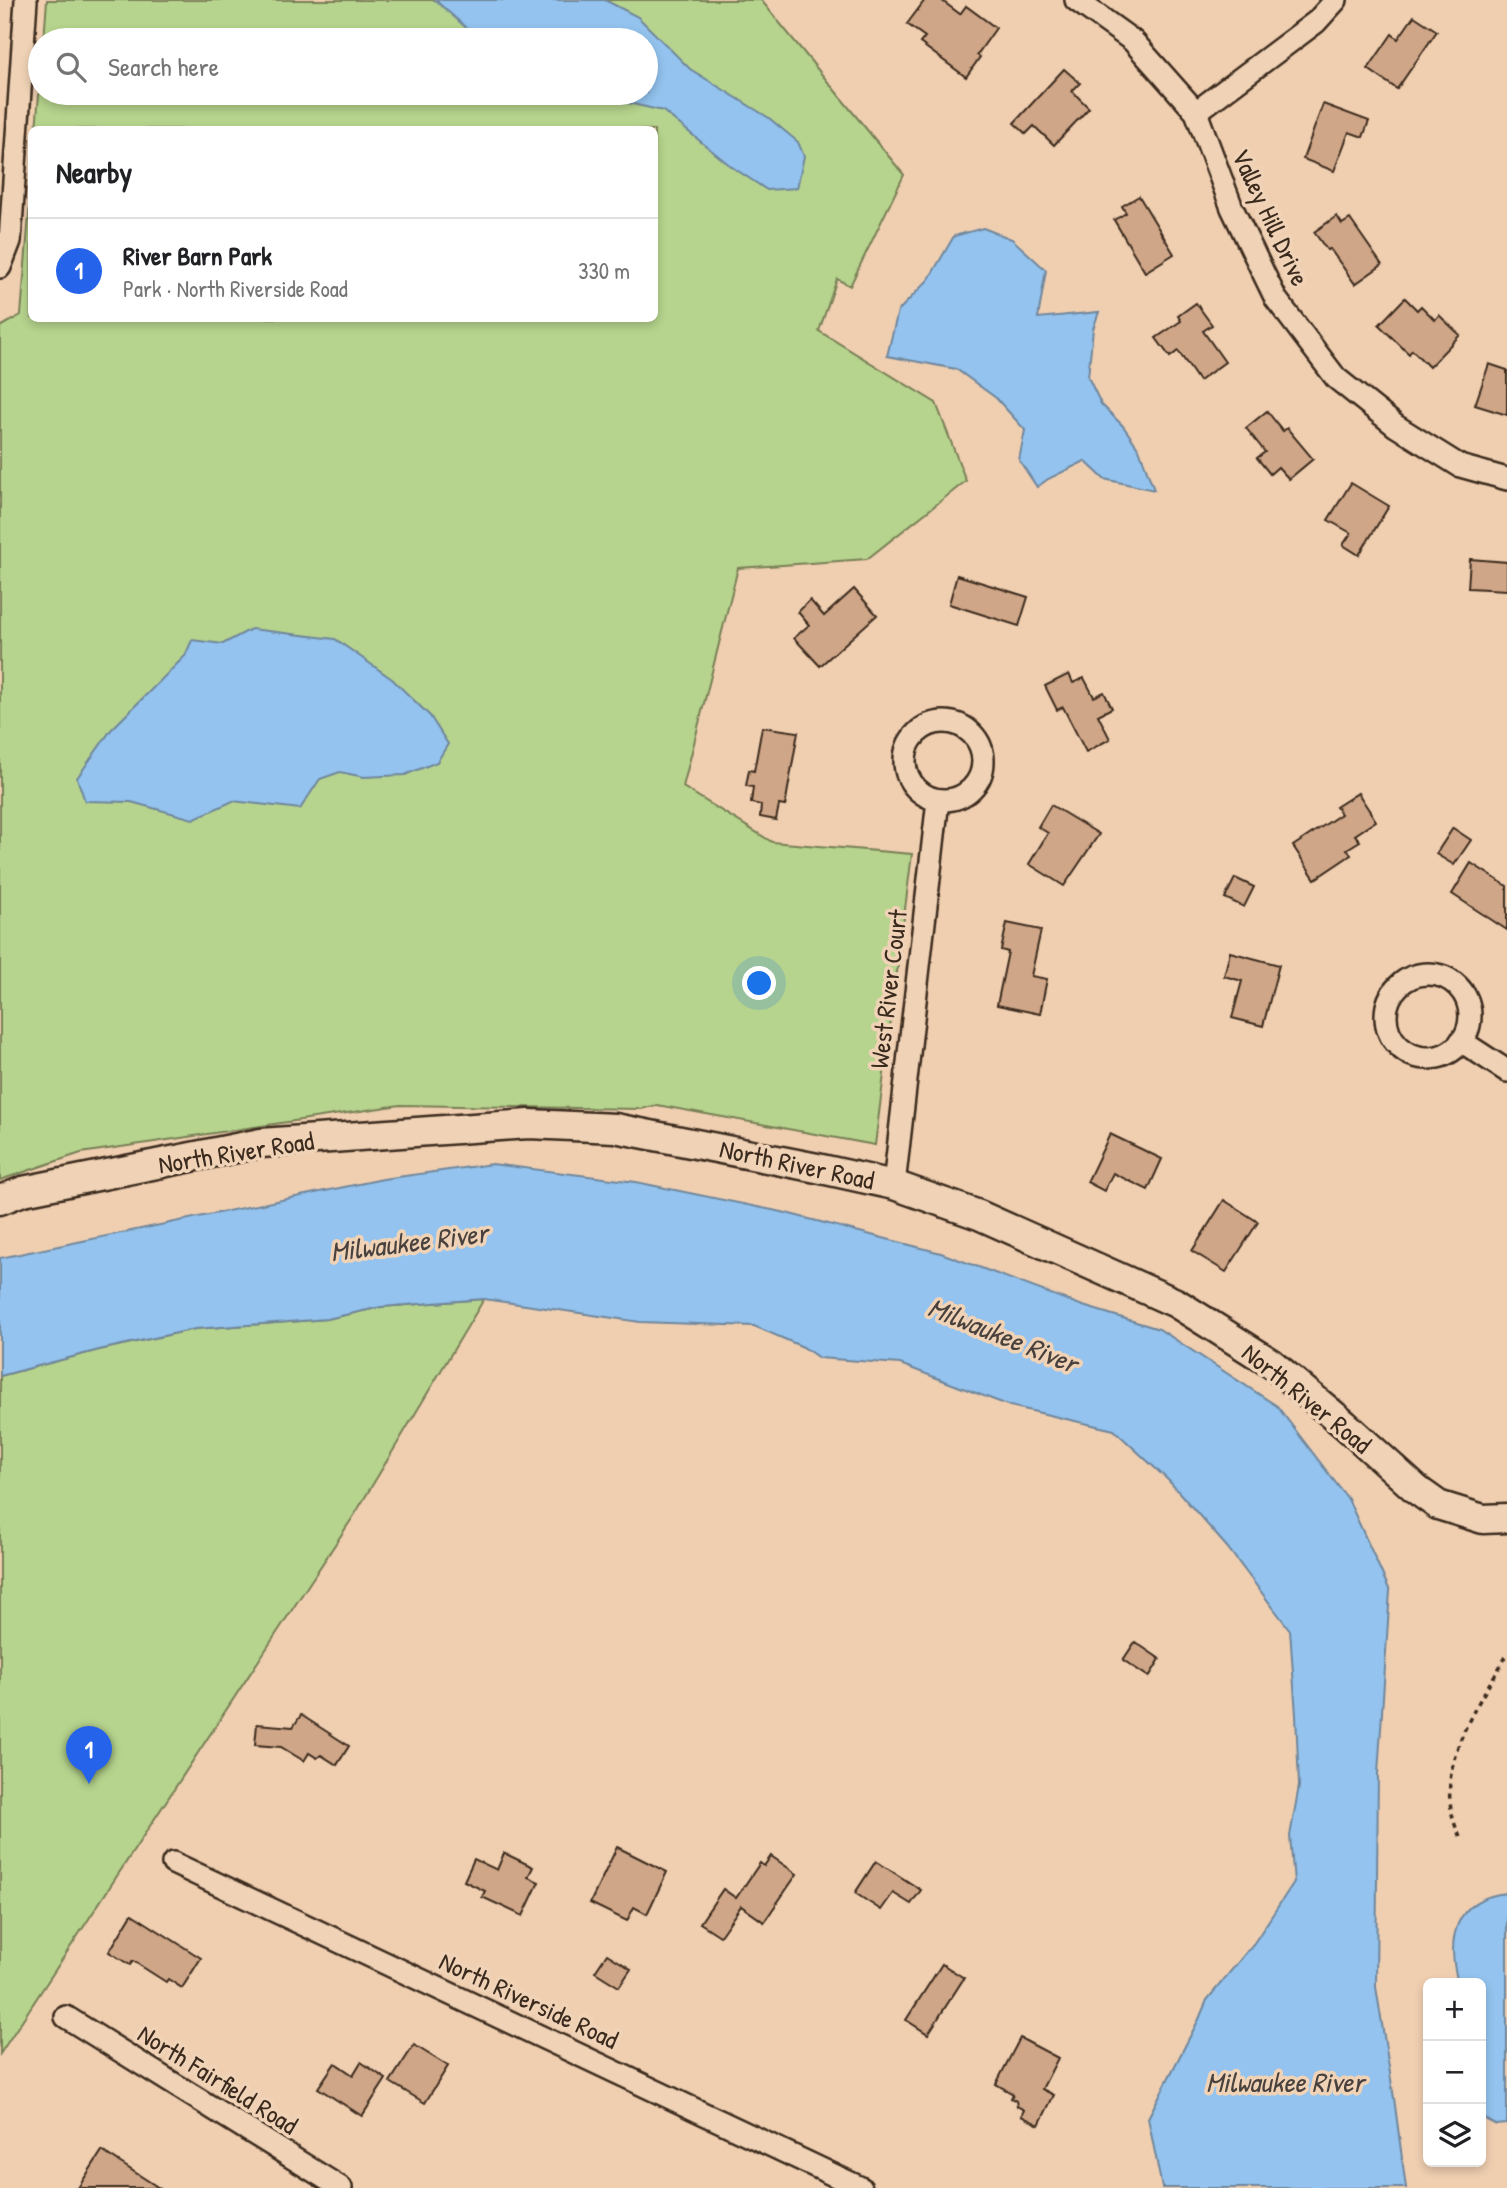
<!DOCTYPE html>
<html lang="en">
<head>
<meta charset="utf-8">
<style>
	:root { --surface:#fff; --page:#f6f6f6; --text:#202124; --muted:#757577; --line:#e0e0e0; --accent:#2563eb }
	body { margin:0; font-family:"Patrick Hand",sans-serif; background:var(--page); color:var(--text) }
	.controls { position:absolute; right:21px; bottom:21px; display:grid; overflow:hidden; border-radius:10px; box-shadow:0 4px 10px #0003 }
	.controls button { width:63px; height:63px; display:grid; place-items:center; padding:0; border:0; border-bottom:2px solid var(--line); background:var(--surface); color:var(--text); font:35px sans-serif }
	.you { position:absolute; left:760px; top:984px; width:24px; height:24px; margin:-18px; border:5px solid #fff; border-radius:50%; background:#1a73e8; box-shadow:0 0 0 10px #1a73e833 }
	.badge { display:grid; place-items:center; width:46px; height:46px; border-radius:50%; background:var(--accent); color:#fff; font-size:23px; font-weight:700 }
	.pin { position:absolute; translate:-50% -58px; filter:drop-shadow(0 2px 4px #0008) }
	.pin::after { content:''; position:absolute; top:37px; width:24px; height:21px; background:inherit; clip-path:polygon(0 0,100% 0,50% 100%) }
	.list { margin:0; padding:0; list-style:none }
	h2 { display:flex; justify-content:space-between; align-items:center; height:91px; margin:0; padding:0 28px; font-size:30px }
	h2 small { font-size:23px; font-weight:400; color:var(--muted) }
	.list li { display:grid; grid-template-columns:46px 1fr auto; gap:21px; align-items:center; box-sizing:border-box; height:105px; padding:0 28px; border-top:2px solid var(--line) }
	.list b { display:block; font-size:26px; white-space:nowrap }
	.list p { margin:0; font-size:23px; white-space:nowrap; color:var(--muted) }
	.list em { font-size:23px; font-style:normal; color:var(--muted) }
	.icon { flex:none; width:38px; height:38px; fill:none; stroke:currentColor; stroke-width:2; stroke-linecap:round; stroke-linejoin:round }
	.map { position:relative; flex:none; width:1507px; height:2188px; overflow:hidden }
	.search { position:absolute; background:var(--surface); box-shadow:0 4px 10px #0003; left:28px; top:28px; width:630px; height:77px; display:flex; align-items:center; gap:18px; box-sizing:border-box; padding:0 24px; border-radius:38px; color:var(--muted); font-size:26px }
	.panel { position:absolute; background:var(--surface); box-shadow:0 4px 10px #0003; left:28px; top:126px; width:630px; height:196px; border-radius:10px }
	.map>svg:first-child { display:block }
</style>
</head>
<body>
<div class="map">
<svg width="1507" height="2188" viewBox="0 0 1507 2188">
	<rect width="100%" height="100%" fill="#f0cfb1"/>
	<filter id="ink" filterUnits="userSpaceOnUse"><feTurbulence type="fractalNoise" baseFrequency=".0143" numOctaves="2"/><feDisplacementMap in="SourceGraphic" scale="14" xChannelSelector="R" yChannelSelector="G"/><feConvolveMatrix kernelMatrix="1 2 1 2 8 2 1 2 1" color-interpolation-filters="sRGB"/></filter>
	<g filter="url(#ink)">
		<!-- green -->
		<g fill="#b6d48d" stroke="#787f56" stroke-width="2">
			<polygon points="47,0 761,0 904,175 850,286 837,279 819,331 936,403 966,481 867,559 738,568 683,787 772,842 912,854 875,1145 657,1105 641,1109 400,1105 81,1153 0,1180 0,327 21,315 31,190 32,318 654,318 654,130 36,129 40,83 40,93 646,93 646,40 44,40"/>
			<polygon points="484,1299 355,1514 0,2054 0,1376 99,1350 195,1329 327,1319 381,1307"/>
		</g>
		<!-- water -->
		<g fill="#93c3ee" stroke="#70869b" stroke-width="2">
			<polygon points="435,0 605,0 638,17 690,69 769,118 798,142 804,156 797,188 767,190 732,167 663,111 585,93 646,93 646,40 480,40"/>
			<polygon points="983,228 1012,239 1046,270 1038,318 1099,312 1093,329 1088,377 1101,404 1123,426 1139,449 1154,490 1104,479 1085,461 1048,479 1037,487 1019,460 1025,430 996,398 956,369 887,356 898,311 929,279 954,236"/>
			<polygon points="251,629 335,639 392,679 430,716 448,744 437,762 405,775 364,777 340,772 320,779 300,809 233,801 193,819 131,802 85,801 77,778 111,730 185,656 192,640 223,644"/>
			<polygon points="492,1164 636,1182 782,1212 941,1253 1083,1306 1159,1329 1277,1406 1348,1499 1390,1591 1378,1774 1376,1987 1394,2098 1406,2188 1162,2188 1148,2118 1199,2019 1207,2000 1254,1943 1294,1882 1290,1836 1299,1786 1296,1715 1290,1630 1227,1547 1169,1481 1114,1430 1010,1406 900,1364 819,1358 803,1347 754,1326 640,1322 484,1299 381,1307 327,1319 195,1329 99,1350 0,1376 0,1258 383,1179"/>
			<path d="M 1507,1893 L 1507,2124 L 1496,2125 L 1481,2117 L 1481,1983 L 1458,1983 C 1446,1939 1454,1898 1507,1893 Z"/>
		</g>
		<!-- building -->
		<g fill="#cfa687" stroke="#3b2a1e" stroke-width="2">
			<polygon points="925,0 941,0 960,14 966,6 996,28 977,55 980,57 966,77 920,43 925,37 907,24"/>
			<polygon points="1414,16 1437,31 1397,89 1368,69 1392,34 1398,39"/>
			<polygon points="1064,69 1080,83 1072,91 1089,108 1054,145 1034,126 1026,134 1014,123"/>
			<polygon points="1323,104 1369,121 1363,137 1349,132 1334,171 1303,159"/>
			<polygon points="1139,196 1174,254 1145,272 1114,220 1126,213 1122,206"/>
			<polygon points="1337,216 1342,224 1350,219 1382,265 1355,284 1330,249 1327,250 1314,232"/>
			<polygon points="1405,298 1417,310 1421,306 1435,320 1439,315 1460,335 1429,367 1412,350 1409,354 1379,325"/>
			<polygon points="1196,303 1212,325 1203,331 1225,362 1199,381 1178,351 1170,357 1156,338 1181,321 1178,316"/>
			<polygon points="1489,364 1507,370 1507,415 1475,405"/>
			<polygon points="1267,411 1283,431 1287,428 1313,459 1289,479 1278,467 1270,474 1257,458 1265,452 1246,428"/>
			<polygon points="1351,483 1389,506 1359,555 1343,545 1351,533 1328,520"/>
			<polygon points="1470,559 1507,562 1507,590 1468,588"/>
			<polygon points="957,575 1028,597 1019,626 949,604"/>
			<polygon points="854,589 877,615 820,666 794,638 809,625 798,612 810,600 824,616"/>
			<polygon points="1069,674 1073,683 1084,678 1094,697 1104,692 1112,708 1098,715 1110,739 1086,752 1063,707 1057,710 1045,686"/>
			<polygon points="762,727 798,732 785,806 779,805 776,820 760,817 761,805 751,803 753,787 746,786 749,770 754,771"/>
			<polygon points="1358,793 1376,821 1355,835 1360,841 1347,849 1351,855 1315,879 1293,846 1341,814 1336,807"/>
			<polygon points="1051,805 1099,834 1064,886 1029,864 1048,833 1038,827"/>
			<polygon points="1453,828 1471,840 1454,865 1436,854"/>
			<polygon points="1471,863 1507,886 1507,930 1452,894"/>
			<polygon points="1235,878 1254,887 1244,907 1225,898"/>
			<polygon points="1007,923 1041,930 1031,976 1047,979 1040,1014 997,1005 1008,952 1001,950"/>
			<polygon points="1230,952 1279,965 1263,1026 1232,1018 1242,981 1224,976"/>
			<polygon points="1110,1134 1162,1159 1148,1190 1113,1173 1104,1191 1087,1182"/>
			<polygon points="1224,1200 1258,1222 1226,1272 1192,1251"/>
			<polygon points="1135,1642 1160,1659 1149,1677 1123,1660"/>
			<polygon points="301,1715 349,1746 337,1765 321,1755 317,1758 309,1753 304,1761 281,1747 255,1745 257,1724 293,1727"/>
			<polygon points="617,1847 667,1872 647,1914 634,1907 627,1921 590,1903"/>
			<polygon points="504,1853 533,1867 528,1877 539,1882 523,1916 482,1897 485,1891 464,1881 474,1859 497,1870"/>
			<polygon points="771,1856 797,1874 764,1922 741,1906 720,1936 700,1923 723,1889 736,1898 760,1863 764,1866"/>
			<polygon points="876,1861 921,1890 911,1904 893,1893 881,1910 855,1893"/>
			<polygon points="132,1914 201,1958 182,1988 168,1979 166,1982 133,1961 130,1965 109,1952"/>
			<polygon points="607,1954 631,1969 619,1987 595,1972"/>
			<polygon points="942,1964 964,1978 928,2034 906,2020"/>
			<polygon points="1020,2038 1058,2058 1042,2089 1054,2095 1039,2125 1021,2116 1024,2110 1017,2106 1016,2101 1011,2098 1013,2094 996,2084"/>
			<polygon points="414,2045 448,2066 425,2103 390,2082"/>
			<polygon points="361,2062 386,2079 362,2116 318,2088 335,2063 353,2075"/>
			<polygon points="102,2151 159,2188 78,2188"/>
		</g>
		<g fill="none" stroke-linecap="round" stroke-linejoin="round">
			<!-- minor casing -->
			<g stroke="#3b2a1e" stroke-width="26">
				<g id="minor">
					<polyline points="1076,0 1133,41 1196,112 1232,208 1276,299 1336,378 1396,426 1460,466 1507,479"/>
					<polyline points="1196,112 1316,22 1336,0"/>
					<polyline points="0,267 10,241 26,0"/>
					<circle cx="944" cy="761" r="39"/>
					<circle cx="1428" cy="1016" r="42"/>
					<polyline points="1461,1041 1507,1071"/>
					<polyline points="894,1185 938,800"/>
					<polyline points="173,1863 861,2188"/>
					<polyline points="66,2017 341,2188"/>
				</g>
			</g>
			<!-- tertiary casing -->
			<g stroke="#3b2a1e" stroke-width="33">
				<polyline id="tertiary" points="0,1200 23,1191 261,1143 529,1124 615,1128 817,1168 894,1185 979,1215 1176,1303 1271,1363 1344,1424 1417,1490 1438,1505 1483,1519 1507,1518"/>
			</g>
			<!-- path -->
			<path stroke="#3b2a1e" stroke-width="3.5" stroke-dasharray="5 5" stroke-linecap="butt" d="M 1460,1837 C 1429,1772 1474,1710 1507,1655"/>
			<!-- minor -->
			<use href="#minor" stroke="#f0d3b6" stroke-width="21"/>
			<!-- tertiary -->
			<use href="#tertiary" stroke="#f0d3b6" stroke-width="28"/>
		</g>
	</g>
	<g text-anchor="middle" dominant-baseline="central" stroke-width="7" stroke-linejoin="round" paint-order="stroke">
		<!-- street labels -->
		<g font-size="26" fill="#3b2a1e" stroke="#f0d3b6">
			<text transform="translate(1271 217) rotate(65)">Valley Hill Drive</text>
			<text transform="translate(888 989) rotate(-83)">West River Court</text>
			<text transform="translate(236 1152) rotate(-9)">North River Road</text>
			<text transform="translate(797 1164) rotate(12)">North River Road</text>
			<text transform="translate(1307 1398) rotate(39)">North River Road</text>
			<text transform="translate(529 2000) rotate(25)">North Riverside Road</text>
			<text transform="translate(218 2079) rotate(32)">North Fairfield Road</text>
		</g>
		<!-- water labels -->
		<g font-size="28" font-style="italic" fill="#48413d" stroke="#f0d3b6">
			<text transform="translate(409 1242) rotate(-7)">Milwaukee River</text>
			<text transform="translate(1003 1335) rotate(22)">Milwaukee River</text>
			<text x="1285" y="2082">Milwaukee River</text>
		</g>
	</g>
</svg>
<div class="controls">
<button>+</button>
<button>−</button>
<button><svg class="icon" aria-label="layers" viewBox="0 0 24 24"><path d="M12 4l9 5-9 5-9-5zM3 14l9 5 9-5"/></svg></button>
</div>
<div class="you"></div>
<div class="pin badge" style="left:89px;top:1784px">1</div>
<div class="search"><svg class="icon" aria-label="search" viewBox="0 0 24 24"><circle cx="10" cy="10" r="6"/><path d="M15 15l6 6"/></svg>Search here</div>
<section class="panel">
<h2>Nearby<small></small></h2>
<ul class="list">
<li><span class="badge">1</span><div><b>River Barn Park</b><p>Park · North Riverside Road</p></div><em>330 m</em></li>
</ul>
</section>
</div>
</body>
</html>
